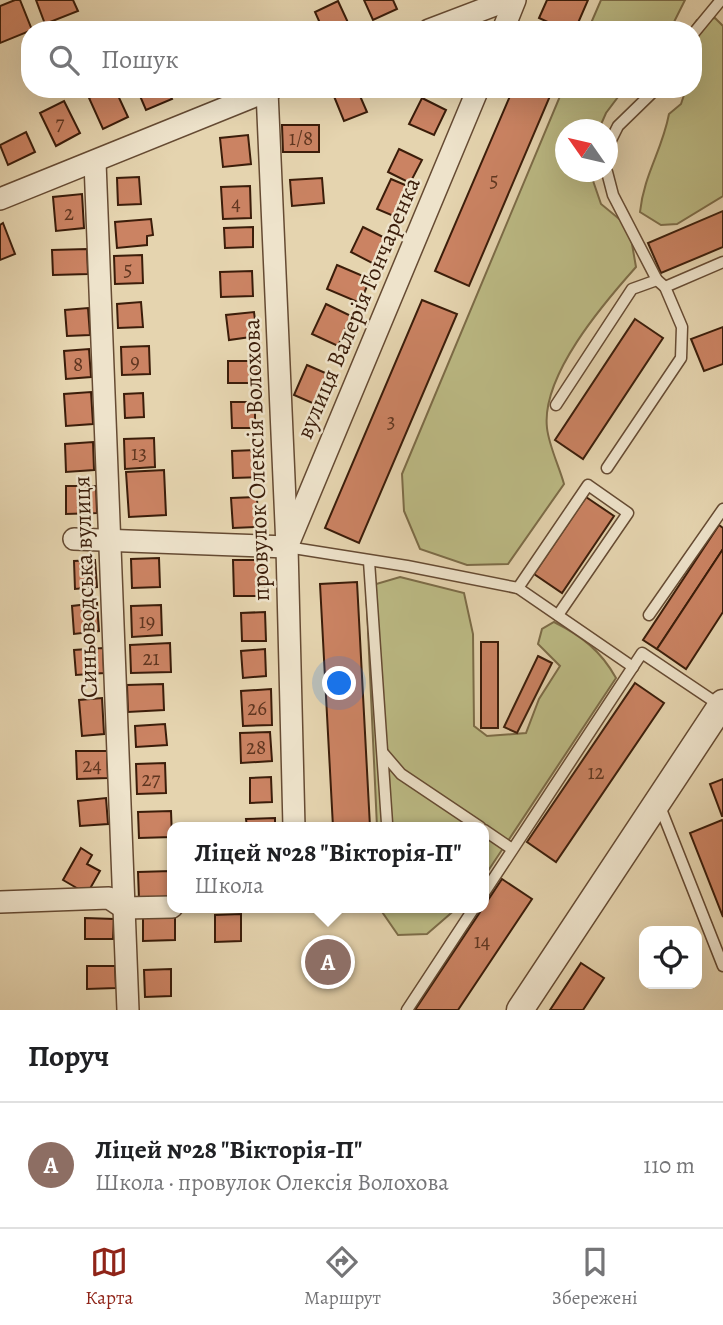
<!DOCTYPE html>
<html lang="uk">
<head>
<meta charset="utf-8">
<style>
	:root { --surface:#fff; --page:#f6f6f6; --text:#202124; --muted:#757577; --line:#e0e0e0; --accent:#8f2418 }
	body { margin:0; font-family:Alegreya,serif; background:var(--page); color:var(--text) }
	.controls { position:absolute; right:21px; bottom:21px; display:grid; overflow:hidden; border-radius:14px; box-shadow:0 7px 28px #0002 }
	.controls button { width:63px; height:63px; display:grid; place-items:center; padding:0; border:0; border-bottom:2px solid var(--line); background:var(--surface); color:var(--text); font:35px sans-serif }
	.compass { position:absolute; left:555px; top:119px; width:63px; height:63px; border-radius:50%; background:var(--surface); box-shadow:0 7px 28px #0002; rotate:304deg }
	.you { position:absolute; left:340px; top:684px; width:24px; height:24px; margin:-18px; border:5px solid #fff; border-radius:50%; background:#1a73e8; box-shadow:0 0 0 10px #1a73e833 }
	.badge { display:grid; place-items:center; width:46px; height:46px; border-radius:50%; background:var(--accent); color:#fff; font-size:23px; font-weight:700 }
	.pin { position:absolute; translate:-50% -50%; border:4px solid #fff; box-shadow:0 2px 7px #0006 }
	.popup { position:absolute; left:167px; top:822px; width:322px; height:91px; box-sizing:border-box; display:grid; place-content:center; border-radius:14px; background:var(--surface); filter:drop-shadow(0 2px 5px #0005); font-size:23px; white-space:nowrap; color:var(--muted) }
	.popup b { font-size:26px; color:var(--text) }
	.popup::after { content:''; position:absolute; left:50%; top:100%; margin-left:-14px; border:14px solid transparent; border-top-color:var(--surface) }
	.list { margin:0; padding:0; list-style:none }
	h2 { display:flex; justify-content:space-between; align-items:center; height:91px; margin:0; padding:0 28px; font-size:30px }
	h2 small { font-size:23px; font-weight:400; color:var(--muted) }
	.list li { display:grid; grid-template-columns:46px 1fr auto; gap:21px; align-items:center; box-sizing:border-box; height:126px; padding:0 28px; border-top:2px solid var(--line) }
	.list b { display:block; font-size:26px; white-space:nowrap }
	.list p { margin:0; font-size:23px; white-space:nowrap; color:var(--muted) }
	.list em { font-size:23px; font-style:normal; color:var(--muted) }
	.icon { flex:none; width:38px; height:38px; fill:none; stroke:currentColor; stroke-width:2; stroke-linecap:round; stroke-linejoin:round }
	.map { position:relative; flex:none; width:723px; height:1010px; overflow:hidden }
	.search { position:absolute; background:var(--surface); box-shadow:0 7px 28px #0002; left:21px; right:21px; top:21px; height:77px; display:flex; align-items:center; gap:18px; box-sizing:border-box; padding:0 24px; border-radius:28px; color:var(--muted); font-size:26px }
	.sheet { height:217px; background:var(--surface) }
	nav { display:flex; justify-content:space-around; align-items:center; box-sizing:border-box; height:98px; border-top:2px solid var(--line); background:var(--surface); font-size:19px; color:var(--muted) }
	nav a { display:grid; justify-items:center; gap:4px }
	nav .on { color:var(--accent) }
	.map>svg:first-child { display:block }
</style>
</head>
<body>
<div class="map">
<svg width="723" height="1010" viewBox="0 0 723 1010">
	<rect width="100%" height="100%" fill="#e5d4af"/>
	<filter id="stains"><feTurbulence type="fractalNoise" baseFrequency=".00286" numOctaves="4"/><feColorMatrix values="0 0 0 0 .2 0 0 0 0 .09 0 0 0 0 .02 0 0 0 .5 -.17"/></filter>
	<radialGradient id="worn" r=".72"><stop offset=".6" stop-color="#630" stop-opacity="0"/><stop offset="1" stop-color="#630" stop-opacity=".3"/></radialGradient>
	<!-- green -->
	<g fill="#bcbb85" stroke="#7c6c48" stroke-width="2">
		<polygon points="601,0 685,0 670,30 588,30"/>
		<path d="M 715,18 L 723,26 L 723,196 L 677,224 L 661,225 L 640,212 C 644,174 662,151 669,114 L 681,104 L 686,89 L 693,89 L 693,30 L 690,30 L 697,20 Z"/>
		<path d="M 563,89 L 624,89 L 606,113 L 599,129 L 566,130 L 566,172 L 590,172 L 601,204 L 629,227 L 636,267 C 603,304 541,376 547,428 C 549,446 559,466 564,484 L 508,564 L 467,565 L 420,549 L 404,511 L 402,474 Z"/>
		<path d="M 400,577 L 464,593 L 473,634 L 474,726 L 487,736 L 526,733 L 539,699 L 560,666 L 538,644 L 542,629 L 554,622 C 582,636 601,651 616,678 L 484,877 L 484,827 L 377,827 L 366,587 Z"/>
		<polygon points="370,908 457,908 427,934 398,935 380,909"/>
	</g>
	<!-- building -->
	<g fill="#cb8363" stroke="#3b1d0a" stroke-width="2">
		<polygon points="15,0 20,0 32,30 0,43 0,6"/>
		<polygon points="36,0 73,0 78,11 45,24"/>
		<polygon points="364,0 393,0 397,9 373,20"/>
		<polygon points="547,0 588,0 575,30 565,30 539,18"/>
		<polygon points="338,1 351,29 323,30 315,12"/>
		<polygon points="107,89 115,89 128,117 103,129 89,98"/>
		<polygon points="137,89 167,89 172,99 146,110"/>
		<polygon points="331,89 357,89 367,112 344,121"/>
		<polygon points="513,89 553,89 469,286 435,271"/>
		<polygon points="422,98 446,110 434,135 409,124"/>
		<polygon points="64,101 80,133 56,146 40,113"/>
		<polygon points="282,125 319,125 319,152 283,152"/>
		<polygon points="26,132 35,152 8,165 0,145"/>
		<polygon points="248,135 251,164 223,167 220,138"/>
		<polygon points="399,149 422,160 410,183 388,172"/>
		<polygon points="139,177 141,204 118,205 117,178"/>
		<polygon points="322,178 324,203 292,206 290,180"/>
		<polygon points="391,179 410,187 396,217 377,209"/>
		<polygon points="250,186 251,218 223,219 221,187"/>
		<polygon points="82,194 84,228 56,231 53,197"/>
		<polygon points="723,211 723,247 661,273 648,243"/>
		<polygon points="151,219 153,235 147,236 147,245 117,248 115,222"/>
		<polygon points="3,223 15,254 0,260 0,225"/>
		<polygon points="253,227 253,247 225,248 224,228"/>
		<polygon points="363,227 387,239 374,264 351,252"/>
		<polygon points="87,249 88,274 53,275 52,250"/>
		<polygon points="142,255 143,283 115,284 114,256"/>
		<polygon points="337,265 370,279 360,303 327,289"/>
		<polygon points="252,271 253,296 221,297 220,272"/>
		<polygon points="422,300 457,314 359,543 325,528"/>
		<polygon points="141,302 143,327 118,328 117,304"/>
		<polygon points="326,304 351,316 338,346 312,334"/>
		<polygon points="88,308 90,335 67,336 65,310"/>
		<polygon points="254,312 257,336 229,340 226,315"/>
		<polygon points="635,319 663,338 583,459 555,440"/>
		<polygon points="723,327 723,364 704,371 691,339"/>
		<polygon points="149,346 150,374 122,375 121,347"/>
		<polygon points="89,349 91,377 66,379 64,351"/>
		<rect x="228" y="361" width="29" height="22"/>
		<polygon points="307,365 330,375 317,405 294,395"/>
		<polygon points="91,392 93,424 66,426 64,394"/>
		<polygon points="143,393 144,417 125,418 124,394"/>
		<polygon points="231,402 255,402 255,428 232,428"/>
		<polygon points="154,438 155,467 125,469 124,439"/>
		<polygon points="93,442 94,470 66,472 65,444"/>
		<polygon points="259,450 260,477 233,478 232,451"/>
		<polygon points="164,470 166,515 129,517 126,472"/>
		<polygon points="66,486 96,486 97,513 66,514"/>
		<polygon points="257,497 258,527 233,528 231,498"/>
		<polygon points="586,497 614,516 562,593 534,574"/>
		<polygon points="719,525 723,528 723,549 657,649 643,640"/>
		<polygon points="723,549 723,612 686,669 657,649"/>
		<polygon points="159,558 160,587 132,588 131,559"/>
		<polygon points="95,560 97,587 75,589 74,561"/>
		<polygon points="233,560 265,560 265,596 234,596"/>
		<polygon points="357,582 370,827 333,827 320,584"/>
		<polygon points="97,603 99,631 74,634 72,606"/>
		<polygon points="161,605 162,635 132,637 131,606"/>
		<polygon points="265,612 266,641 242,641 241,613"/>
		<rect x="481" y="642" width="17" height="86"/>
		<polygon points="170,643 171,672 131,673 130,645"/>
		<polygon points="103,648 104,673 76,675 74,650"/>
		<polygon points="265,649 266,676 243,678 241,651"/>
		<polygon points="538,656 552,663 517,733 504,727"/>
		<polygon points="635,683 664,703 556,862 527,842"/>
		<polygon points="163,684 164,710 128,712 127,685"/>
		<polygon points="271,689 272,725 243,726 241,691"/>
		<polygon points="102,698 104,734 82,736 79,700"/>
		<polygon points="165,724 167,745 136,747 135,726"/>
		<polygon points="270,732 272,761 241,763 240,733"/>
		<polygon points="76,751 107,751 108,778 77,779"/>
		<polygon points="165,763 166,793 137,794 136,764"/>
		<polygon points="271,777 272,802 250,803 250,778"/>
		<polygon points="723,779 723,816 722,816 710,784"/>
		<polygon points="106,798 108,824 80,826 78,801"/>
		<polygon points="171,811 172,837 139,838 138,812"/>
		<polygon points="275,818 275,827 247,827 246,819"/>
		<polygon points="722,820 723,822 723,917 690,833"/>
		<polygon points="81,848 92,855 87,864 100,871 87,894 63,880"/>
		<polygon points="171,871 171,898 139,899 138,872"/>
		<polygon points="502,879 532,899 458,1010 415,1010"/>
		<polygon points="175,914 175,940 143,941 143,915"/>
		<polygon points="241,914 241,941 215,942 215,915"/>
		<polygon points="85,918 114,919 113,939 85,939"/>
		<polygon points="581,963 604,978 583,1010 550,1010"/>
		<polygon points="87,966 115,966 116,988 87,989"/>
		<polygon points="171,969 171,996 145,997 144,970"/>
	</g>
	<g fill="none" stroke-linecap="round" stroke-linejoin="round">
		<!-- service casing -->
		<g stroke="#664b33" stroke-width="13">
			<g id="service">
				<polyline points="693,34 721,0"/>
				<polyline points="608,146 618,126 656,89"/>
				<polyline points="607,172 613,195 657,280"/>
				<polyline points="556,405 632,289 657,280 665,287"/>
				<polyline points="607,468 681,358 682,327 665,287 723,262"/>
				<polyline points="287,547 407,566 518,588 633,667"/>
				<polyline points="369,561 387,823"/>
				<polyline points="518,588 588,485 628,513 558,615"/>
				<polyline points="649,615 723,509"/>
				<polyline points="383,753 401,774 480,827"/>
				<polyline points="659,804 723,966"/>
				<polyline points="484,830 512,849"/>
				<polyline points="484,893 642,653 721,706"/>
				<polyline points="407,1010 474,908"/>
			</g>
		</g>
		<!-- minor casing -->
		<g stroke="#664b33" stroke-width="24">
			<g id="minor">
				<polyline points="429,30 508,0"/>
				<polyline points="503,30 515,0"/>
				<polyline points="267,91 287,547 294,827"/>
				<polyline points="95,162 128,1010"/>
				<polyline points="0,199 272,89"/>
				<polyline points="74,539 287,547 478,89"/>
				<polyline points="0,902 109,898 124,908 172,907"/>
			</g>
		</g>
		<!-- tertiary casing -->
		<g stroke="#664b33" stroke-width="29">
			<polyline id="tertiary" points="520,1010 723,703"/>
		</g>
		<!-- service -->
		<use href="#service" stroke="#eee3cb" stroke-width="10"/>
		<!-- minor -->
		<use href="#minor" stroke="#eee3cb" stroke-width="21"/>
		<!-- tertiary -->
		<use href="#tertiary" stroke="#eee3cb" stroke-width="26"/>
	</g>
	<g text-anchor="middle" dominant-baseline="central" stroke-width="5" stroke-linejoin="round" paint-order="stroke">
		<!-- number labels -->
		<g font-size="21" fill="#5f3620">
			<text x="60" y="123">7</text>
			<text x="301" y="138">1/8</text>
			<text x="494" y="180">5</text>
			<text x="236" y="203">4</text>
			<text x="69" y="213">2</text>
			<text x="128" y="269">5</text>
			<text x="135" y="361">9</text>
			<text x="78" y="364">8</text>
			<text x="391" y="421">3</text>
			<text x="139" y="453">13</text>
			<text x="147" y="621">19</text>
			<text x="151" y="658">21</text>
			<text x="257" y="708">26</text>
			<text x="256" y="747">28</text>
			<text x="92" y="765">24</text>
			<text x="596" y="772">12</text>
			<text x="151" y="779">27</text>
			<text x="482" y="941">14</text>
		</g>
		<!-- street labels -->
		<g font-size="24" fill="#3b1d0a" stroke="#eee3cb">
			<text transform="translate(358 308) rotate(-67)">вулиця Валерія Гончаренка</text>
			<text transform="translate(256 460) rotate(-92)">провулок Олексія Волохова</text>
			<text transform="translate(85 587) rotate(-92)">Синьоводська вулиця</text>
		</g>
	</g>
	<rect width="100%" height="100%" filter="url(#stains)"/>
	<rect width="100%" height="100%" fill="url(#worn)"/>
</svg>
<div class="controls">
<button><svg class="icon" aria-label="locate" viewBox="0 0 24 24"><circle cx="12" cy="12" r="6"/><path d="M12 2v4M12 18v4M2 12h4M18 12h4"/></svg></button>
</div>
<svg class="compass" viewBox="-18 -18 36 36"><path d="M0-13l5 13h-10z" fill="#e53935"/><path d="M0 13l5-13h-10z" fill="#757577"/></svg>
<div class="you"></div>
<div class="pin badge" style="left:328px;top:962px;background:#8d6e63">A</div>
<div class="popup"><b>Ліцей №28 &quot;Вікторія-П&quot;</b>Школа</div>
<div class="search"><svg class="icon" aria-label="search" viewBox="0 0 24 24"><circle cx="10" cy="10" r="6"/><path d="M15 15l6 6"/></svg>Пошук</div>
</div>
<section class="sheet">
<h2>Поруч<small></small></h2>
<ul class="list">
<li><span class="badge" style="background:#8d6e63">A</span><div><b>Ліцей №28 &quot;Вікторія-П&quot;</b><p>Школа · провулок Олексія Волохова</p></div><em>110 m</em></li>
</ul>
</section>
<nav>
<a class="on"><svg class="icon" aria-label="map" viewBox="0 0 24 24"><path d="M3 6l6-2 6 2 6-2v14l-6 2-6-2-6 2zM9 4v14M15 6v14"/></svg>Карта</a>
<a><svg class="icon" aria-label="directions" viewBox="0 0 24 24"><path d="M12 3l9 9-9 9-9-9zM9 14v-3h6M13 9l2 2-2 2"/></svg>Маршрут</a>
<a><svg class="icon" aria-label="saved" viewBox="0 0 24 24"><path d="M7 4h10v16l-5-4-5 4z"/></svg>Збережені</a>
</nav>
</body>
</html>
